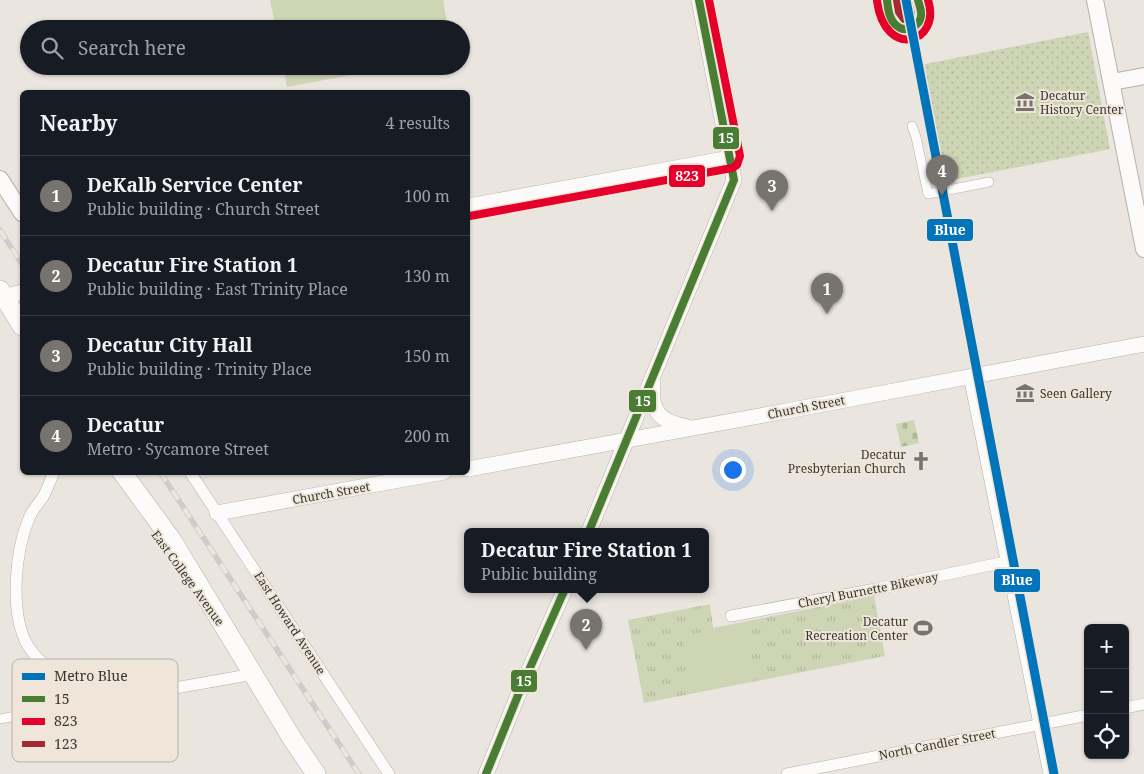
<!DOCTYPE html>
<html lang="en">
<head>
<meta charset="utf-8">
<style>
	:root { --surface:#171b24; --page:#20242c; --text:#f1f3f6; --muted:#9ea1a6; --line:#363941; --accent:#77736e }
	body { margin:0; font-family:"Noto Serif",serif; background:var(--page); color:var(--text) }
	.controls { position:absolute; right:15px; bottom:15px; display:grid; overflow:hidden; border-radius:8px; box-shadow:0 1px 4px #0004 }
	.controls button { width:45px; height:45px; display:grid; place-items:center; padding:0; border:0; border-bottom:1px solid var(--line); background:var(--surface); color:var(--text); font:25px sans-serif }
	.you { position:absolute; left:732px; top:469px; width:18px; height:18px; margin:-12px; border:4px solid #fff; border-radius:50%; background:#1a73e8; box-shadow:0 0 0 8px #1a73e833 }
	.badge { display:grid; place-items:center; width:32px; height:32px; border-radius:50%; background:var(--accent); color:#fff; font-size:16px; font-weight:700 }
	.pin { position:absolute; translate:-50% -41px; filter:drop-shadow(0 1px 2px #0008) }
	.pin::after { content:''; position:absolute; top:26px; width:18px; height:15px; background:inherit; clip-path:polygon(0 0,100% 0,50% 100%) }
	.popup { position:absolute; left:464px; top:528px; width:245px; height:65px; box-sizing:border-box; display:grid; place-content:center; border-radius:8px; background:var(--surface); filter:drop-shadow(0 1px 4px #0005); font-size:16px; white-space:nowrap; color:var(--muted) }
	.popup b { font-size:19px; color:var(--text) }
	.popup::after { content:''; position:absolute; left:50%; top:100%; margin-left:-10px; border:10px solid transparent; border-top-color:var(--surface) }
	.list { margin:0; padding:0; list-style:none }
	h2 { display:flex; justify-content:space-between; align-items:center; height:65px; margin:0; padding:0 20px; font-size:21px }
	h2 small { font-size:16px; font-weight:400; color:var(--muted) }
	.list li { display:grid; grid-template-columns:32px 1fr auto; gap:15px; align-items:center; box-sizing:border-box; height:80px; padding:0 20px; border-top:1px solid var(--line) }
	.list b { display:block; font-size:19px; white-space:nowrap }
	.list p { margin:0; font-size:16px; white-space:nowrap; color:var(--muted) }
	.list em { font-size:16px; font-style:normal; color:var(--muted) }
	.icon { flex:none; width:28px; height:28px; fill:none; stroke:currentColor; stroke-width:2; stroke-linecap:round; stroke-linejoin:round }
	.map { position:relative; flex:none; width:1144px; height:774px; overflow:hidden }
	.search { position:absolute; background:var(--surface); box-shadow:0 1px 4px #0004; left:20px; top:20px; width:450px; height:55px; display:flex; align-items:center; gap:12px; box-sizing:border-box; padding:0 18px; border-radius:28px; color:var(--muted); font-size:19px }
	.panel { position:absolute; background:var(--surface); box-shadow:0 1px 4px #0004; left:20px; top:90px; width:450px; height:385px; border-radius:8px }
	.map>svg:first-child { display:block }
</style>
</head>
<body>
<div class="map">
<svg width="1144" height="774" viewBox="0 0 1144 774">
	<defs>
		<pattern id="grass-dots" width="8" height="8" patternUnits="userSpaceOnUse" patternTransform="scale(1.25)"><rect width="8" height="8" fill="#ced5b5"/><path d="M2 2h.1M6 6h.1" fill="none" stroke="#b2b79c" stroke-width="1.8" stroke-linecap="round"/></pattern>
		<pattern id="cemetery-stones" width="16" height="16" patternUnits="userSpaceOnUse" patternTransform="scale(1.25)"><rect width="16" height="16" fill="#ced5b5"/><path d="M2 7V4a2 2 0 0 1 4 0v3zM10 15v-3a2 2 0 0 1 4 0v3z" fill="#b2b79c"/></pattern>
		<pattern id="park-tufts" width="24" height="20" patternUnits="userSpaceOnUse" patternTransform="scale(1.25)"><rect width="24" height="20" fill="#ced5b5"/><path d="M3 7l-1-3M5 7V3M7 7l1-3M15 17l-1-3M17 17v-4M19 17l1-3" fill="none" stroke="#b2b79c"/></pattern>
	</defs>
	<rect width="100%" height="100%" fill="#eae5de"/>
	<!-- grass -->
	<polygon fill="url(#grass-dots)" points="1088,32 1110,149 937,183 915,66"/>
	<!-- cemetery -->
	<polygon fill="url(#cemetery-stones)" points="914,420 919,443 901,447 896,424"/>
	<!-- park -->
	<polygon fill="url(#park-tufts)" points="874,596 885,656 644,703 628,620 710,604 713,628"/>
	<!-- pitch -->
	<g fill="#ced5b5">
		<polygon points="270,0 443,0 448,29 276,29"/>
		<polygon points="283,66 399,66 287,87"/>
		<polygon points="746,624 756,680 694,693 682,636"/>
	</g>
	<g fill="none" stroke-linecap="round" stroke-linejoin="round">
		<!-- pedestrian casing -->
		<g stroke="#b5b1ab" stroke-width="10">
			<g id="pedestrian">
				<polyline points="912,126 916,137 928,194 989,182"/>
				<polyline points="0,719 101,699"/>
			</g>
		</g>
		<!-- minor casing -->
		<g stroke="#b5b1ab" stroke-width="12">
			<g id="minor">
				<path d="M 887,0 C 888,8 889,17 894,23 C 901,35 920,28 921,16 C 922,10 919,5 918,0"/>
				<polyline points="969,376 1049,774"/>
				<path d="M 54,472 C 50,481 47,490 43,497 C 39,503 33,509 30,516 C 15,550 9,613 28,646 C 36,659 49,669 61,677 C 72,684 90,697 102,699 C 105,700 110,699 113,699 L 254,674"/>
				<polyline points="190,472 389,774"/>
				<polyline points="731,616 876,589 1005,562"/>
				<polyline points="1125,708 1144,704"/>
				<polyline points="787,774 1088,715"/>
			</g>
		</g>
		<!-- tertiary casing -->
		<g stroke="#b5b1ab" stroke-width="16">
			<g id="tertiary">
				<polyline points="468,206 730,158"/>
				<polyline points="0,298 22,292"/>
				<path d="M 653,384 C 650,413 661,422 688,427"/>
				<polyline points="468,469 792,410 1144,344"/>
				<polyline points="217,513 444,472"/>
				<polyline points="589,531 734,180 699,0"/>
				<polyline points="486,774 521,688 565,589"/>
			</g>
		</g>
		<!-- secondary casing -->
		<g stroke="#b5b1ab" stroke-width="18">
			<g id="secondary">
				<polyline points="1095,0 1144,249"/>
				<polyline points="1112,82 1144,76"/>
				<polyline points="0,179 22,213"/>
			</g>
		</g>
		<!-- primary casing -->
		<g stroke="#b5b1ab" stroke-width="20">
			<g id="primary">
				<polyline points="0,290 22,326"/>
				<polyline points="122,472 171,539 293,740 316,774"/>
			</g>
		</g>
		<!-- pedestrian -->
		<use href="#pedestrian" stroke="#fcfbfa" stroke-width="9"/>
		<!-- minor -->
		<use href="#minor" stroke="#fcfbfa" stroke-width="11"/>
		<!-- tertiary -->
		<use href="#tertiary" stroke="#fcfbfa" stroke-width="15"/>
		<!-- secondary -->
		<use href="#secondary" stroke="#fcfbfa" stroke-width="16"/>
		<!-- primary -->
		<use href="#primary" stroke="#fcfbfa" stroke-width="19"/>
		<!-- rail casing -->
		<g stroke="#ccccca" stroke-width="5.5">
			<g id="rail">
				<polyline points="0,230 22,264"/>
				<polyline points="160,472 359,774"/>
			</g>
		</g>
		<!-- rail -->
		<use href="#rail" stroke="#efe6d9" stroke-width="4" stroke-dasharray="11" stroke-linecap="butt"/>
		<!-- bus-1 casing -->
		<g stroke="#efe6d9" stroke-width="11">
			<g id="bus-1">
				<path d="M 887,0 C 888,9 889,20 897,26 C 905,33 920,27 921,16 C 922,10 919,5 918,0"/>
				<polyline points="589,531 734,180 699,0"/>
				<polyline points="486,774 521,688 565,589"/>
			</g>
		</g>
		<!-- bus-2 casing -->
		<g stroke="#efe6d9" stroke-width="11">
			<g id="bus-2">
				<path d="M 877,1 C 885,61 942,43 928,0"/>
				<polyline points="470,216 732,168 737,165 740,156 709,0"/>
			</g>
		</g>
		<!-- bus-3 casing -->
		<g stroke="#efe6d9" stroke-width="11">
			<polyline id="bus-3" points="897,0 899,12 904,19 909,18 911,14 908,2"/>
		</g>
		<!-- bus-1 -->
		<use href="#bus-1" stroke="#497d33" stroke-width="8"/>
		<!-- bus-2 -->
		<use href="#bus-2" stroke="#e4002b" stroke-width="8"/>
		<!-- bus-3 -->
		<use href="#bus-3" stroke="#a32a32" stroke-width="8"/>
		<!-- metro-1 casing -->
		<g stroke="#efe6d9" stroke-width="12">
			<polyline id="metro-1" points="906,0 1054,774"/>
		</g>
		<!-- metro-1 -->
		<use href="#metro-1" stroke="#0274ba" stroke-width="9"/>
	</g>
	<!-- icons -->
	<defs>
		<g id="museum-bare" transform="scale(1.5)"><path d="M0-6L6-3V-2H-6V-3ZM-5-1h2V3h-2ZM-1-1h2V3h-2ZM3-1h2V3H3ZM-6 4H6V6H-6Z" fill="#77736e" stroke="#efe6d9" stroke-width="2.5" paint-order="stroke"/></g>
		<g id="church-bare" transform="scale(1.5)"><path d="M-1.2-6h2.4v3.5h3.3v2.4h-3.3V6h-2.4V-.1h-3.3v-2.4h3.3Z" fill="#77736e" stroke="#efe6d9" stroke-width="2.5" paint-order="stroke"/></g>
		<g id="stadium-bare" transform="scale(1.5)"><path d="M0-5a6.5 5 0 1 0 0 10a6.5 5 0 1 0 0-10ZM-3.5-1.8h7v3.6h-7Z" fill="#77736e" stroke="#efe6d9" stroke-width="2.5" paint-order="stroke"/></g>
	</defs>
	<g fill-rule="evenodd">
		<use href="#museum-bare" x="1025" y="102"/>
		<use href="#museum-bare" x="1025" y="393"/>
		<use href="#church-bare" x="921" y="461"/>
		<use href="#stadium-bare" x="923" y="628"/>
	</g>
	<g text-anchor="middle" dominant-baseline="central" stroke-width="4" stroke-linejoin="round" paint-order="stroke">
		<!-- poi labels -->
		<g font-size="12" fill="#393631" stroke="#efe6d9" text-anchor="start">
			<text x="1040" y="95">Decatur<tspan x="1040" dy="14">History Center</tspan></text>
			<text x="1040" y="393">Seen Gallery</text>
			<text x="906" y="454" text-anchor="end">Decatur<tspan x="906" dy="14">Presbyterian Church</tspan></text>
			<text x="908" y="621" text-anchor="end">Decatur<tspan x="908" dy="14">Recreation Center</tspan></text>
		</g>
		<!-- street labels -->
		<g font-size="12" fill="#393631" stroke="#efe6d9">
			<text transform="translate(806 407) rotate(-11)">Church Street</text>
			<text transform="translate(331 493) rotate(-10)">Church Street</text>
			<text transform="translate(188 578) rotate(54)">East College Avenue</text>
			<text transform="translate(868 590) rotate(-11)">Cheryl Burnette Bikeway</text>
			<text transform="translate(290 623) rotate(57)">East Howard Avenue</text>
			<text transform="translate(937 744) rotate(-11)">North Candler Street</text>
		</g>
	</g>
	<!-- legend -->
	<rect x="12" y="659" width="166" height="103" rx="8" fill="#efe6d9" stroke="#b8b1a7" stroke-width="1"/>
	<rect x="22" y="673" width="23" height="7" fill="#0274ba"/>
	<rect x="22" y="696" width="23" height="6" fill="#497d33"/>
	<rect x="22" y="718" width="23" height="7" fill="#e4002b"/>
	<rect x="22" y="741" width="23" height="6" fill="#a32a32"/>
	<g font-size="14" fill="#393631">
		<text x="54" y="681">Metro Blue</text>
		<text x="54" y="704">15</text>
		<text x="54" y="726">823</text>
		<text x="54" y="749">123</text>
	</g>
	<g stroke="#efe6d9" stroke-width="2">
		<rect x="712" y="126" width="28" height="24" rx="5" fill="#497d33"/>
		<rect x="668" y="164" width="38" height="24" rx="5" fill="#e4002b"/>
		<rect x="926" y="218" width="48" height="24" rx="5" fill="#0274ba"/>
		<rect x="628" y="389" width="29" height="24" rx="5" fill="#497d33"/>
		<rect x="993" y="568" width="48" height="25" rx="5" fill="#0274ba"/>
		<rect x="510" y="669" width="28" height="24" rx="5" fill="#497d33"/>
	</g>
	<g font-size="14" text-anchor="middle" font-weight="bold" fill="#fff">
		<text x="726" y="143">15</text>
		<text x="687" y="181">823</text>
		<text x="950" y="235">Blue</text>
		<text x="643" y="406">15</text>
		<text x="1017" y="585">Blue</text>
		<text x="524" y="686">15</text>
	</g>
</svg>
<div class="controls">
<button>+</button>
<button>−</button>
<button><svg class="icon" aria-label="locate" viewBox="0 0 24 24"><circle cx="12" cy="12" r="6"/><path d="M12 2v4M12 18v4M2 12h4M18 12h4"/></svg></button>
</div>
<div class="you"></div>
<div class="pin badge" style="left:827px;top:314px">1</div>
<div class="pin badge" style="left:586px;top:650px">2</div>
<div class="popup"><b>Decatur Fire Station 1</b>Public building</div>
<div class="pin badge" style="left:772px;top:211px">3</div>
<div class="pin badge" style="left:942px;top:196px">4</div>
<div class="search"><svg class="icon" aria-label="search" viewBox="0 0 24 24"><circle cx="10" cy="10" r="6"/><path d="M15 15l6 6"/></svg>Search here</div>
<section class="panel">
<h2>Nearby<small>4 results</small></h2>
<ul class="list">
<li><span class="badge">1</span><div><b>DeKalb Service Center</b><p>Public building · Church Street</p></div><em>100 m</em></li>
<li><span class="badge">2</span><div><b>Decatur Fire Station 1</b><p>Public building · East Trinity Place</p></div><em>130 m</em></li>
<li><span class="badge">3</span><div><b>Decatur City Hall</b><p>Public building · Trinity Place</p></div><em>150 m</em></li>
<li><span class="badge">4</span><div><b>Decatur</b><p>Metro · Sycamore Street</p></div><em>200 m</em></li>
</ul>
</section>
</div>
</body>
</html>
